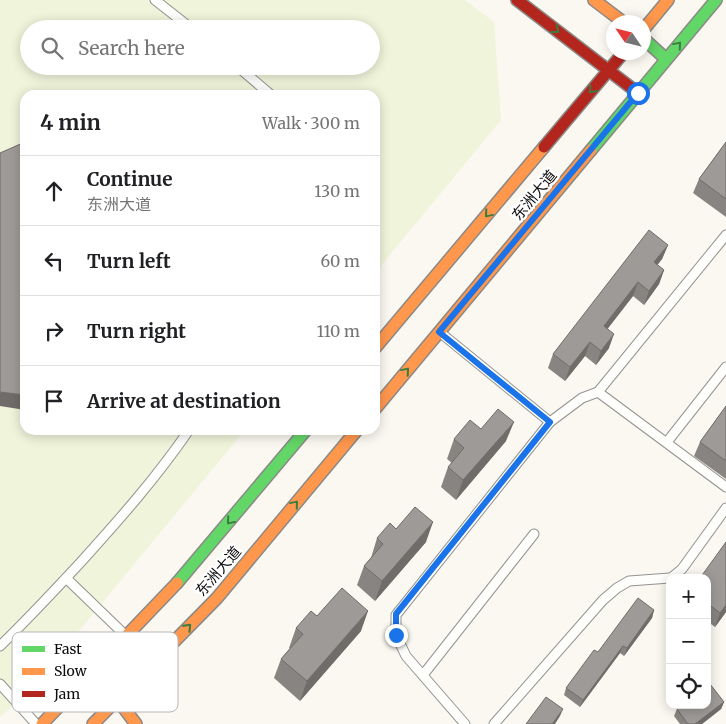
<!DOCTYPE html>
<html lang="en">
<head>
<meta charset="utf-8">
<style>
	:root { --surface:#fff; --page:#f6f6f6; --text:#202124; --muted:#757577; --line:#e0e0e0 }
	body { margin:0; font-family:Merriweather,"Noto Sans SC",serif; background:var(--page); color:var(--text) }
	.controls { position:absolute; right:15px; bottom:15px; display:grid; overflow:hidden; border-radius:10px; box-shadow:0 2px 12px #0003 }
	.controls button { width:45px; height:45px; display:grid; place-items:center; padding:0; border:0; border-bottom:1px solid var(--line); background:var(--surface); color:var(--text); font:25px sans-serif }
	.compass { position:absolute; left:606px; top:15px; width:45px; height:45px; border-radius:50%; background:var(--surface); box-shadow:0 2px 12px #0003; rotate:305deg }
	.stop { position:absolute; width:15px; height:15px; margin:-11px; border:4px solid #1a73e8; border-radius:50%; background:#fff }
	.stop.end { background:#1a73e8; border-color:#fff; box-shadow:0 1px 5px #0008 }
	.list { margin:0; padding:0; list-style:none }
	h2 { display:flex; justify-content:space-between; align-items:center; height:65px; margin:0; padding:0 20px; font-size:21px }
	h2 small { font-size:16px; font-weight:400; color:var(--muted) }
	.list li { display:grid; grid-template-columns:32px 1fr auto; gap:15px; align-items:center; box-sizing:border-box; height:70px; padding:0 20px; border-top:1px solid var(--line) }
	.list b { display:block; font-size:19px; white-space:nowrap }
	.list p { margin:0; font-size:16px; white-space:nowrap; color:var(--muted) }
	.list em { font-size:16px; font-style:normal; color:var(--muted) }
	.icon { flex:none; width:28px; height:28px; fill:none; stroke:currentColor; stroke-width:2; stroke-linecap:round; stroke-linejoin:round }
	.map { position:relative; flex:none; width:726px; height:724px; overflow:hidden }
	.search { position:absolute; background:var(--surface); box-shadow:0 2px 12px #0003; left:20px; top:20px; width:360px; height:55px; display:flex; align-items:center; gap:12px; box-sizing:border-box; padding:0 18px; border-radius:28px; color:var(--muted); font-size:19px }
	.panel { position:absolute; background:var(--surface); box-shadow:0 2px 12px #0003; left:20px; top:90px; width:360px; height:345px; border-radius:15px }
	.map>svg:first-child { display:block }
</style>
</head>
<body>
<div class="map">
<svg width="726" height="724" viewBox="0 0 726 724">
	<rect width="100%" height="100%" fill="#fbf8f1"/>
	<!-- pitch -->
	<path fill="#eff4da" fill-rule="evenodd" d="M 0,0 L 465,0 L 494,22 L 501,120 L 375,273 L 375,95 L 25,95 L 25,430 L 245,430 L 26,695 L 0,717 ZM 29,29 L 371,29 L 371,66 L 29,66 Z"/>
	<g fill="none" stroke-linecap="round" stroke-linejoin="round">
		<!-- lane casing -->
		<g stroke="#949390" stroke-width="11">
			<g id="lane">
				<polyline points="155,0 192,29"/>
				<polyline points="237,66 271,95"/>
				<polyline points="442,334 550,422"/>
				<polyline points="598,392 726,235"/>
				<polyline points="667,442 726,367"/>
				<polyline points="66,578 125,635"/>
				<polyline points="671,578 682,569 726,508"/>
				<path d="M 0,646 C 28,619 54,591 80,563 C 118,521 157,477 189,430"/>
				<polyline points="423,675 534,534"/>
				<polyline points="0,684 36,724"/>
				<polyline points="465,724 406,656 396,635 396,615 550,422 582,398 598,392 726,487"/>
				<polyline points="494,724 603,600 617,588 629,581 670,578"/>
			</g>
		</g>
		<!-- fast casing -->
		<g stroke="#8b8986" stroke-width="14">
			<g id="fast">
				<polyline points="644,39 666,59"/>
				<polyline points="591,150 716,0"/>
				<polyline points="177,583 306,430"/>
			</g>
		</g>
		<!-- slow casing -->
		<g stroke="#8b8986" stroke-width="14">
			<g id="slow">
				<polyline points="594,0 623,22"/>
				<polyline points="644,29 668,0"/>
				<polyline points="375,348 544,147"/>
				<polyline points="375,409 591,150"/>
				<polyline points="117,699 136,724"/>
				<polyline points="42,724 177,583"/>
				<polyline points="93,724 217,598 357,430"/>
			</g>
		</g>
		<!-- jam casing -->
		<g stroke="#8b8986" stroke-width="14">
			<g id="jam">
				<polyline points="517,0 638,93"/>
				<polyline points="544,147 624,52"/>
			</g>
		</g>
		<!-- lane -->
		<use href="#lane" stroke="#fefefd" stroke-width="9"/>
		<!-- fast -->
		<use href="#fast" stroke="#63d668" stroke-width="11"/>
		<!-- slow -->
		<use href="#slow" stroke="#ff974d" stroke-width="11"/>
		<!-- jam -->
		<use href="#jam" stroke="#b3261e" stroke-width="11"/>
	</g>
	<!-- wall -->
	<g fill="#888482">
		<polygon points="726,142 726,217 693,193 699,179"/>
		<polygon points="668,245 662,259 657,265 664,270 659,284 644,305 633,296 607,329 609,348 596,365 585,356 565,381 548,368 553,354"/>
		<polygon points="726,406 726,479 694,456 700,442"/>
		<polygon points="481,429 506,441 456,500 441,487 448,467 452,463 447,459 454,439"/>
		<polygon points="396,529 426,542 375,601 357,585 364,566 371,558 377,538"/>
		<polygon points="726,542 726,612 715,627 707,621 707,578"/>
		<polygon points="654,610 652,618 624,656 620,653 580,707 564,695 566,688 598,652"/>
		<polygon points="317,616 361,631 300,701 274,678 281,659 290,648 289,648 296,628"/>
		<polygon points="724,702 721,709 702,724 680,724 674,716 677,709"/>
	</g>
	<!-- shaded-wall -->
	<g fill="#6f6c6a">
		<polygon points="668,245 662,259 649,276 654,262"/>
		<polygon points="664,270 659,284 644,305 649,291"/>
		<polygon points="638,282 633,296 599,340 604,326"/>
		<polygon points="614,334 609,348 596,365 601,351"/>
		<polygon points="590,342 585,356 565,381 570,367"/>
		<polygon points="0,392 25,395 25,410 0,406"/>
		<polygon points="514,422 506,441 456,500 463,480"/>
		<polygon points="433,522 426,542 375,601 382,581"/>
		<polygon points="726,605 726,612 715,627 720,613"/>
		<polygon points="654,610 652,618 624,656 627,648"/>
		<polygon points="368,611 361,631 300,701 307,681"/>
		<polygon points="623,646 620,653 580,707 583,700"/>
		<polygon points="724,702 721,709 702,724 695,724"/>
		<polygon points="563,709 560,716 555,724 552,724"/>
	</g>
	<!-- building -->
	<g fill="#9e9a97" stroke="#6f6c6a">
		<polygon points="25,142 25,395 0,392 0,153"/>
		<polygon points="726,142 726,199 699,179"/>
		<polygon points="649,230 668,245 654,262 664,270 649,291 638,282 604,326 614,334 601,351 590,342 570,367 553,354"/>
		<polygon points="726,406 726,461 700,442"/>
		<polygon points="498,409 514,422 463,480 448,467 464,448 454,439 470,420 481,429"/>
		<polygon points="415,507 433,522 382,581 364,566 383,544 377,538 390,523 396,529"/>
		<polygon points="726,542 726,605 720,613 707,603 707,578 700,578"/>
		<polygon points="342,588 368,611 307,681 281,659 303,634 296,628 311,611 317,616"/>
		<polygon points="638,598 654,610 627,648 623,646 583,700 566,688 594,650 598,652"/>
		<polygon points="710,684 724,702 695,724 688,724 677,709 682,705 707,705 707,686"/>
		<polygon points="546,697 563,709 552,724 526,724"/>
	</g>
	<!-- one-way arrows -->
	<defs><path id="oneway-chevron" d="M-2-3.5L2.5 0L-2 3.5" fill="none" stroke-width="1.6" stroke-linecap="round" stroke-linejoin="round" transform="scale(1.25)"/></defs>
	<g stroke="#3c7c3f">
		<use href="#oneway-chevron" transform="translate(556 30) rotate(38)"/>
		<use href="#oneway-chevron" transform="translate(678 45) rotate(-50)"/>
		<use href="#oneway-chevron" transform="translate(592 90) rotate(130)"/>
		<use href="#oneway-chevron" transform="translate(488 214) rotate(130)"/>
		<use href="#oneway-chevron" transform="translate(406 371) rotate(-50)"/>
		<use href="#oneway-chevron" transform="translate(295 504) rotate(-50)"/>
		<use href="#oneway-chevron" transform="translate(230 521) rotate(130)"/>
		<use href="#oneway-chevron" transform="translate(188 627) rotate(-46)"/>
	</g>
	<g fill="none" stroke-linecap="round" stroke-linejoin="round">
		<!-- route -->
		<polyline stroke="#1a73e8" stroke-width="6" points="396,635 396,614 550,422 439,332 638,93"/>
	</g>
	<g text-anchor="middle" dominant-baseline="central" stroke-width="5" stroke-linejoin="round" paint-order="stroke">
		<!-- street labels -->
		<g font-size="15" fill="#0d0d0d" stroke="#fff">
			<text transform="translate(534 195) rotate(-50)">东洲大道</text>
			<text transform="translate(218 571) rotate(-49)">东洲大道</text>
		</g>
	</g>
	<!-- legend -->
	<rect x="12" y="632" width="166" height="80" rx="8" fill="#fff" stroke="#b6b6b6" stroke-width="1"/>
	<rect x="22" y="646" width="23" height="6" fill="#63d668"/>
	<rect x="22" y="668" width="23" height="7" fill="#ff974d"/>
	<rect x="22" y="691" width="23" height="6" fill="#b3261e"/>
	<g font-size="14" fill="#0d0d0d">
		<text x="54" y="654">Fast</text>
		<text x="54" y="676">Slow</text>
		<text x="54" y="699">Jam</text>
	</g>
</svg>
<div class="controls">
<button>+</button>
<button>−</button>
<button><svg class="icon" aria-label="locate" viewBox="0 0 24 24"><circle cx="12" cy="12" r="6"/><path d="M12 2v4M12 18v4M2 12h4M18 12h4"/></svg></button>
</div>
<svg class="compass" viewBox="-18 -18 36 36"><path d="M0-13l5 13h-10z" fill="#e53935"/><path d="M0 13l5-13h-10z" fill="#757577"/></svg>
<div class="stop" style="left:638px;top:93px"></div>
<div class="stop end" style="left:396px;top:635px"></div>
<div class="search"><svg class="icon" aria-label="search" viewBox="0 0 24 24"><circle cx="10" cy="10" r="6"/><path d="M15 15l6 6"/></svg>Search here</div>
<section class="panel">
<h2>4 min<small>Walk · 300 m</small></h2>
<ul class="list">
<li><svg class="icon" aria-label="ahead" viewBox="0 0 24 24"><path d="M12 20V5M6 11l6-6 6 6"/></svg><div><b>Continue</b><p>东洲大道</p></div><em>130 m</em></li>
<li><svg class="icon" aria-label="left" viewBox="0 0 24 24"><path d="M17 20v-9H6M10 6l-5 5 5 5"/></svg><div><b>Turn left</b></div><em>60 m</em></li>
<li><svg class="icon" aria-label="right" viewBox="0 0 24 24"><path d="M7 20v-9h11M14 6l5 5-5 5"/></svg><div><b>Turn right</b></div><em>110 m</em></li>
<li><svg class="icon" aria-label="arrive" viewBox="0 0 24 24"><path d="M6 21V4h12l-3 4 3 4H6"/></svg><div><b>Arrive at destination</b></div></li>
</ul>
</section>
</div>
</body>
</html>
